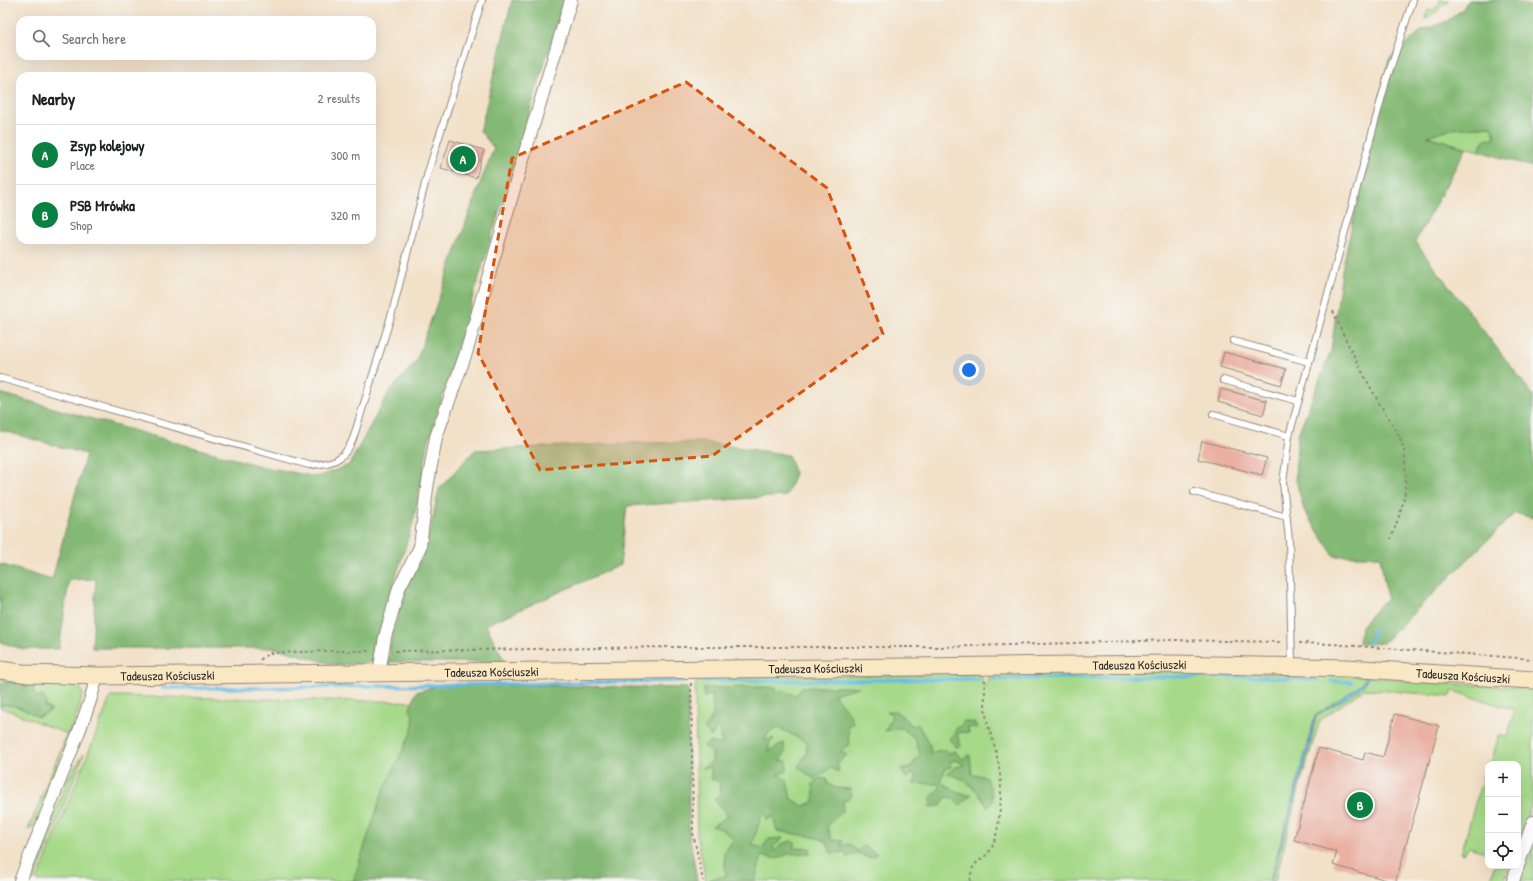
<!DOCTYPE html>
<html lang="en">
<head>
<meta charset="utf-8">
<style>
	:root { --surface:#fff; --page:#f6f6f6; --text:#202124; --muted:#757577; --line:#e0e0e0; --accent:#0b8043 }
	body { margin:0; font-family:"Patrick Hand",sans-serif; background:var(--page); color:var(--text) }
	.controls { position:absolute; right:12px; bottom:12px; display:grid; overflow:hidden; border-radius:8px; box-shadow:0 4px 16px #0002 }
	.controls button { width:36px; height:36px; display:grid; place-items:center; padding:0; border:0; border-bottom:1px solid var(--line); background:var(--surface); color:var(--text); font:20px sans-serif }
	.you { position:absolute; left:969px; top:370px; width:14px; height:14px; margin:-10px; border:3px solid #fff; border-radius:50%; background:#1a73e8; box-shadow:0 0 0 6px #1a73e833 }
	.badge { display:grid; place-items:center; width:26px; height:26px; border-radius:50%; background:var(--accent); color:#fff; font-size:13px; font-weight:700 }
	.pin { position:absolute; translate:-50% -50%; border:2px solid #fff; box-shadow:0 1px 4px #0006 }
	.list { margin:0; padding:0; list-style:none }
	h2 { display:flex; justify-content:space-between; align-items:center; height:52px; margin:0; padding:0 16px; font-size:17px }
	h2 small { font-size:13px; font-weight:400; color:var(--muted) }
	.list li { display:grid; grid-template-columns:26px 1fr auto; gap:12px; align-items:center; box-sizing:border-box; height:60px; padding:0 16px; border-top:1px solid var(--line) }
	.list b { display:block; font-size:15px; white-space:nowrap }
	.list p { margin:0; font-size:13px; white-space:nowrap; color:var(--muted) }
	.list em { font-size:13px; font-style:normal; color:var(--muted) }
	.icon { flex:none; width:22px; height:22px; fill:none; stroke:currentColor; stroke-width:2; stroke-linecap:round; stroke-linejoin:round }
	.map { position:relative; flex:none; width:1533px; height:881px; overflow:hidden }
	.search { position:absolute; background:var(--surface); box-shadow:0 4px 16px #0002; left:16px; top:16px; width:360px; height:44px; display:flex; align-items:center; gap:10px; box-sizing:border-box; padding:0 14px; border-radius:12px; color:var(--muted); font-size:15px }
	.panel { position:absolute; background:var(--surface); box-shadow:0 4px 16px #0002; left:16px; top:72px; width:360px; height:172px; border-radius:12px }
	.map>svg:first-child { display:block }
</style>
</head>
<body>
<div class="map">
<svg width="1533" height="881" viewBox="0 0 1533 881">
	<rect width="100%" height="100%" fill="#f6f6f2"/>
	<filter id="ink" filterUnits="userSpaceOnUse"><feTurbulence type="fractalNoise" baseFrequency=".025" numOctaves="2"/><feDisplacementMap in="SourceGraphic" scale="8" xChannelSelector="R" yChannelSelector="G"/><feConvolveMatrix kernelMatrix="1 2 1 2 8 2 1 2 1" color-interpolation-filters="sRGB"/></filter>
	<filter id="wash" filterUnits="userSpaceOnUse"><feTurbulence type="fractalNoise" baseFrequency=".012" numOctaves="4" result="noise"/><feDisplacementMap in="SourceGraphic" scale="16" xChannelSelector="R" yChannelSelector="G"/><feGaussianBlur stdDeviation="0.9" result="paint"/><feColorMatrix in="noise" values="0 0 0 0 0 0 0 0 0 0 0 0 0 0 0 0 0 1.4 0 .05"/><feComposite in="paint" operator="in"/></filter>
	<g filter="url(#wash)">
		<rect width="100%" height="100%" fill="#f2e1c9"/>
		<!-- green -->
		<g fill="#a6d988" stroke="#68825a">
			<polygon points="1440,0 1449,0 1438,11 1425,19 1428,10 1431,11 1439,5"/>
			<polygon points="1493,126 1495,137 1483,141 1479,151 1426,136 1449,129"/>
			<polygon points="1195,671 1366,676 1361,685 1367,680 1368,676 1420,682 1533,688 1533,800 1518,842 1518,764 1488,764 1488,853 1469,847 1464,853 1461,854 1487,762 1491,763 1499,735 1507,737 1515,710 1453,691 1451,696 1364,689 1320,720 1300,785 1275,881 706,881 697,834 695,688 697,679 700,677 979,674 982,675 983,685 986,685 988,679 991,674"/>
			<path d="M 0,676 L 73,683 L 79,686 L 83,693 L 78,712 L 36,821 L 32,827 L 28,830 L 67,734 L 0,707 L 0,705 C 13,703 27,710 38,717 L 52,710 L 43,706 L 47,704 L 23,686 L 0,679 Z"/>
			<polygon points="111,696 423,702 360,881 37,881"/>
			<polygon points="84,754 34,881 28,881 69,776"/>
			<polygon points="1533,837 1533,881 1517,881"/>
			<polygon points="1494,866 1510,866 1504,881 1490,881"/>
		</g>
		<!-- forest -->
		<g fill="#84b974" stroke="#587250">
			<polygon points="512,0 564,0 429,440 413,523 397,573 377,643 375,662 334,665 276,648 92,648 96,579 69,580 59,649 23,649 0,642 0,564 52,580 86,454 0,430 0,393 260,466 317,477 349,465 389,392 416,362 479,186 494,148 480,131"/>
			<polygon points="1468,0 1511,0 1533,7 1533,167 1479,151 1483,141 1495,137 1492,126 1449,129 1427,136 1466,148 1415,242 1533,395 1533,518 1515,513 1383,643 1359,644 1361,626 1387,598 1380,556 1334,556 1304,510 1295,476 1298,434 1331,351 1342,270 1389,59 1421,31 1447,21 1463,9"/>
			<polygon points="704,442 788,455 795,474 786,496 627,506 620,565 486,625 505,662 389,662 391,640 403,592 421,557 430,531 439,489 475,450 624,443"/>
			<path d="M 0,683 L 18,683 L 23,686 L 33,685 L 34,693 L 38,697 L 43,696 L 47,704 L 43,706 L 52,710 L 38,717 C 27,710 13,703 0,705 Z"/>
			<polygon points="443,684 688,688 689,832 697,881 353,881 382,794 411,733 413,725 413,716 410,709 416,692"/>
			<polygon points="775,687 777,690 796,695 802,687 859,687 834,694 850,715 853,723 848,725 849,744 840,752 847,755 837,763 839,772 831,768 814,779 798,767 807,752 806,742 779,728 768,733 765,741 774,738 769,744 769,751 784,743 785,753 780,761 787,761 787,771 778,775 787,780 791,799 803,806 814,802 813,783 820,778 827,779 828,784 836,788 850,789 852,796 843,802 843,811 827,826 832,840 843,841 841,846 849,844 858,851 863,846 877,854 869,858 858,853 847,858 845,852 831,853 826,841 814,837 777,831 773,816 767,820 764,808 752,845 762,848 769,839 783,838 773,847 775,851 782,844 790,841 796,843 792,848 810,848 810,853 788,854 777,859 762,856 755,881 710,881 710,879 726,876 724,853 734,839 721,829 712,826 728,816 714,799 720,793 720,782 711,779 711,768 702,768 712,762 712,754 704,746 710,742 722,745 718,726 711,737 704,728 713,715 712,694 704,697 704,688"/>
			<path d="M 887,711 L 896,711 L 913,726 L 918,724 L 931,748 L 930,753 L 944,749 L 949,753 L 955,751 L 961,759 L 970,755 L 972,775 L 985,776 L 991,789 L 993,801 L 988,807 C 976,790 969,779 947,774 L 955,767 L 965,765 L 955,760 L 949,763 L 952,766 L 945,770 L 940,781 C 943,784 962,794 965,795 C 968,795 970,794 972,794 L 960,805 L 952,798 L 946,797 L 940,806 L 930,807 L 931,798 L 940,787 L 938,784 L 913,784 L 917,776 L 912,774 L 907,779 L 900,769 L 911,767 L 920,754 L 915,739 L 902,728 L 885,731 L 892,716 Z"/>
			<polygon points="964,721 975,723 977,728 968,727 969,733 961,732 957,735 961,746 956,747 949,739 955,732 956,728 961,726"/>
		</g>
		<!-- water -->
		<path fill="#66bbe3" stroke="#487387" d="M 1366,676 L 1368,676 C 1365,693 1328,705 1316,717 L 1309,749 L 1271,881 L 1270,881 L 1311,732 L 1315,716 L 1356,688 L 1363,682 Z"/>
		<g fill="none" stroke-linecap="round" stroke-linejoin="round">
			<!-- stream -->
			<g stroke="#66bbe3" stroke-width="3.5">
				<polyline points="1369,644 1374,630"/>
				<polyline points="992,679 1244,676 1317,680"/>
				<polyline points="702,681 978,679"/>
				<polyline points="1331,681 1352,682"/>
				<polyline points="163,688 260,688 684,681"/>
			</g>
		</g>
		<g id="blocks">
			<!-- building -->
			<g fill="#eab0a2">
				<polygon points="450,140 484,150 476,178 441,168"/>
				<polygon points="1224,352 1286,369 1281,385 1220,367"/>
				<polygon points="1221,389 1267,401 1263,415 1218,402"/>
				<polygon points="1202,441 1267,458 1262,475 1198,459"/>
				<polygon points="1395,714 1439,726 1396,881 1390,881 1333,865 1337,852 1294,840 1319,748 1363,760 1365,752 1383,757"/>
			</g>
		</g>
	</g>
	<g filter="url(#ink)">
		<use href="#blocks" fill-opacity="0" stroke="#8e867a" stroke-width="1"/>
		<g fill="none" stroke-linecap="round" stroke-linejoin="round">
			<!-- lane casing -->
			<g stroke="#8e867a" stroke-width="8">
				<g id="lane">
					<polyline points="1233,341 1309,362"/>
					<path d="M 0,378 L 309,465 C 331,464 344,461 353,439 L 392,313 L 428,172 L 482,0"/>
					<polyline points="1223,380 1298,401"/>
					<polyline points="1213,414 1289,436"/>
					<polyline points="1194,492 1287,517"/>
					<polyline points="1292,665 1289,540 1283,483 1289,436 1387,78 1413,0"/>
				</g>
			</g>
			<!-- street casing -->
			<g stroke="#8e867a" stroke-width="14">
				<g id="street">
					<polyline points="379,673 385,637 399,588 420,547 427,488 436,437 466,353 516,182 571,0"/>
					<polyline points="1518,866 1533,822"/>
					<polyline points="20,881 78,734 90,701 97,676"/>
					<polyline points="1513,881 1518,866"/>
				</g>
			</g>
			<!-- secondary casing -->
			<g stroke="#8e867a" stroke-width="19">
				<g id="secondary">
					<path id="s1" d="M 0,670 L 29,674 L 97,676 L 1174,664 L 1347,668 L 1533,680"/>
				</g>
			</g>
			<!-- path -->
			<g stroke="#8e867a" stroke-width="2" stroke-dasharray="3 3" stroke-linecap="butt">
				<path d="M 1333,311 C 1346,342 1362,372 1378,401 C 1387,417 1398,429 1403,447 C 1406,460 1406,476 1405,489 C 1404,506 1396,524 1391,539"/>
				<polyline points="1299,643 1330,644 1533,659"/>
				<polyline points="395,651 671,647 939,647 1173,640 1283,642"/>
				<polyline points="260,660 269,653 329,651 371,651"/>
				<polyline points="691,683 693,833 703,881"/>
				<path d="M 970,881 C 972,859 978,865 989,852 C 997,842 999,820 1000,807 C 1003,785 999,762 993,740 C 991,734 988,727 987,720 C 984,706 985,693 985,680"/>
			</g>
			<!-- lane -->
			<use href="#lane" stroke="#fff" stroke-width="6"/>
			<!-- street -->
			<use href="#street" stroke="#fff" stroke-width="12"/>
			<!-- secondary -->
			<use href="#secondary" stroke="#fae7c3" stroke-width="17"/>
		</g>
	</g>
	<!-- marked area -->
	<path fill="#d5540f" fill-opacity="0.2" stroke="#d5540f" stroke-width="3" stroke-dasharray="8 5" stroke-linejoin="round" d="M 686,82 L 827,188 L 883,334 L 712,456 L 540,470 L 478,353 L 512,158 Z"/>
	<g text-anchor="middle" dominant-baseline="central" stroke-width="3" stroke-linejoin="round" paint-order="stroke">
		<!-- street labels -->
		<g font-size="13" fill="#2b2b2b" stroke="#f6f6f2">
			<text stroke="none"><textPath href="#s1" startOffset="1140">Tadeusza Kościuszki</textPath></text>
			<text stroke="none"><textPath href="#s1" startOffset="816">Tadeusza Kościuszki</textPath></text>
			<text stroke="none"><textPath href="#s1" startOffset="492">Tadeusza Kościuszki</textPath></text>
			<text stroke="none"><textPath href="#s1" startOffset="168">Tadeusza Kościuszki</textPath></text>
			<text stroke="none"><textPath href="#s1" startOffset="1464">Tadeusza Kościuszki</textPath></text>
		</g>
	</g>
</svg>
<div class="controls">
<button>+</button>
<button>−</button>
<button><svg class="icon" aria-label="locate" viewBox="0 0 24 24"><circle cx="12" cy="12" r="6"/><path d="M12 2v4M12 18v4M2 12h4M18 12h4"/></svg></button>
</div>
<div class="you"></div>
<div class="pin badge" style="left:463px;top:159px">A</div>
<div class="pin badge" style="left:1360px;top:805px">B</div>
<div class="search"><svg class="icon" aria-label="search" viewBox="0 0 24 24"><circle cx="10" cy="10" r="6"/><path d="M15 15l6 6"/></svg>Search here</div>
<section class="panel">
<h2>Nearby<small>2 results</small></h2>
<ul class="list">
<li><span class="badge">A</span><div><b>Zsyp kolejowy</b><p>Place</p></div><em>300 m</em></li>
<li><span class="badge">B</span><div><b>PSB Mrówka</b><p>Shop</p></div><em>320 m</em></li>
</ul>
</section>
</div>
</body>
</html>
